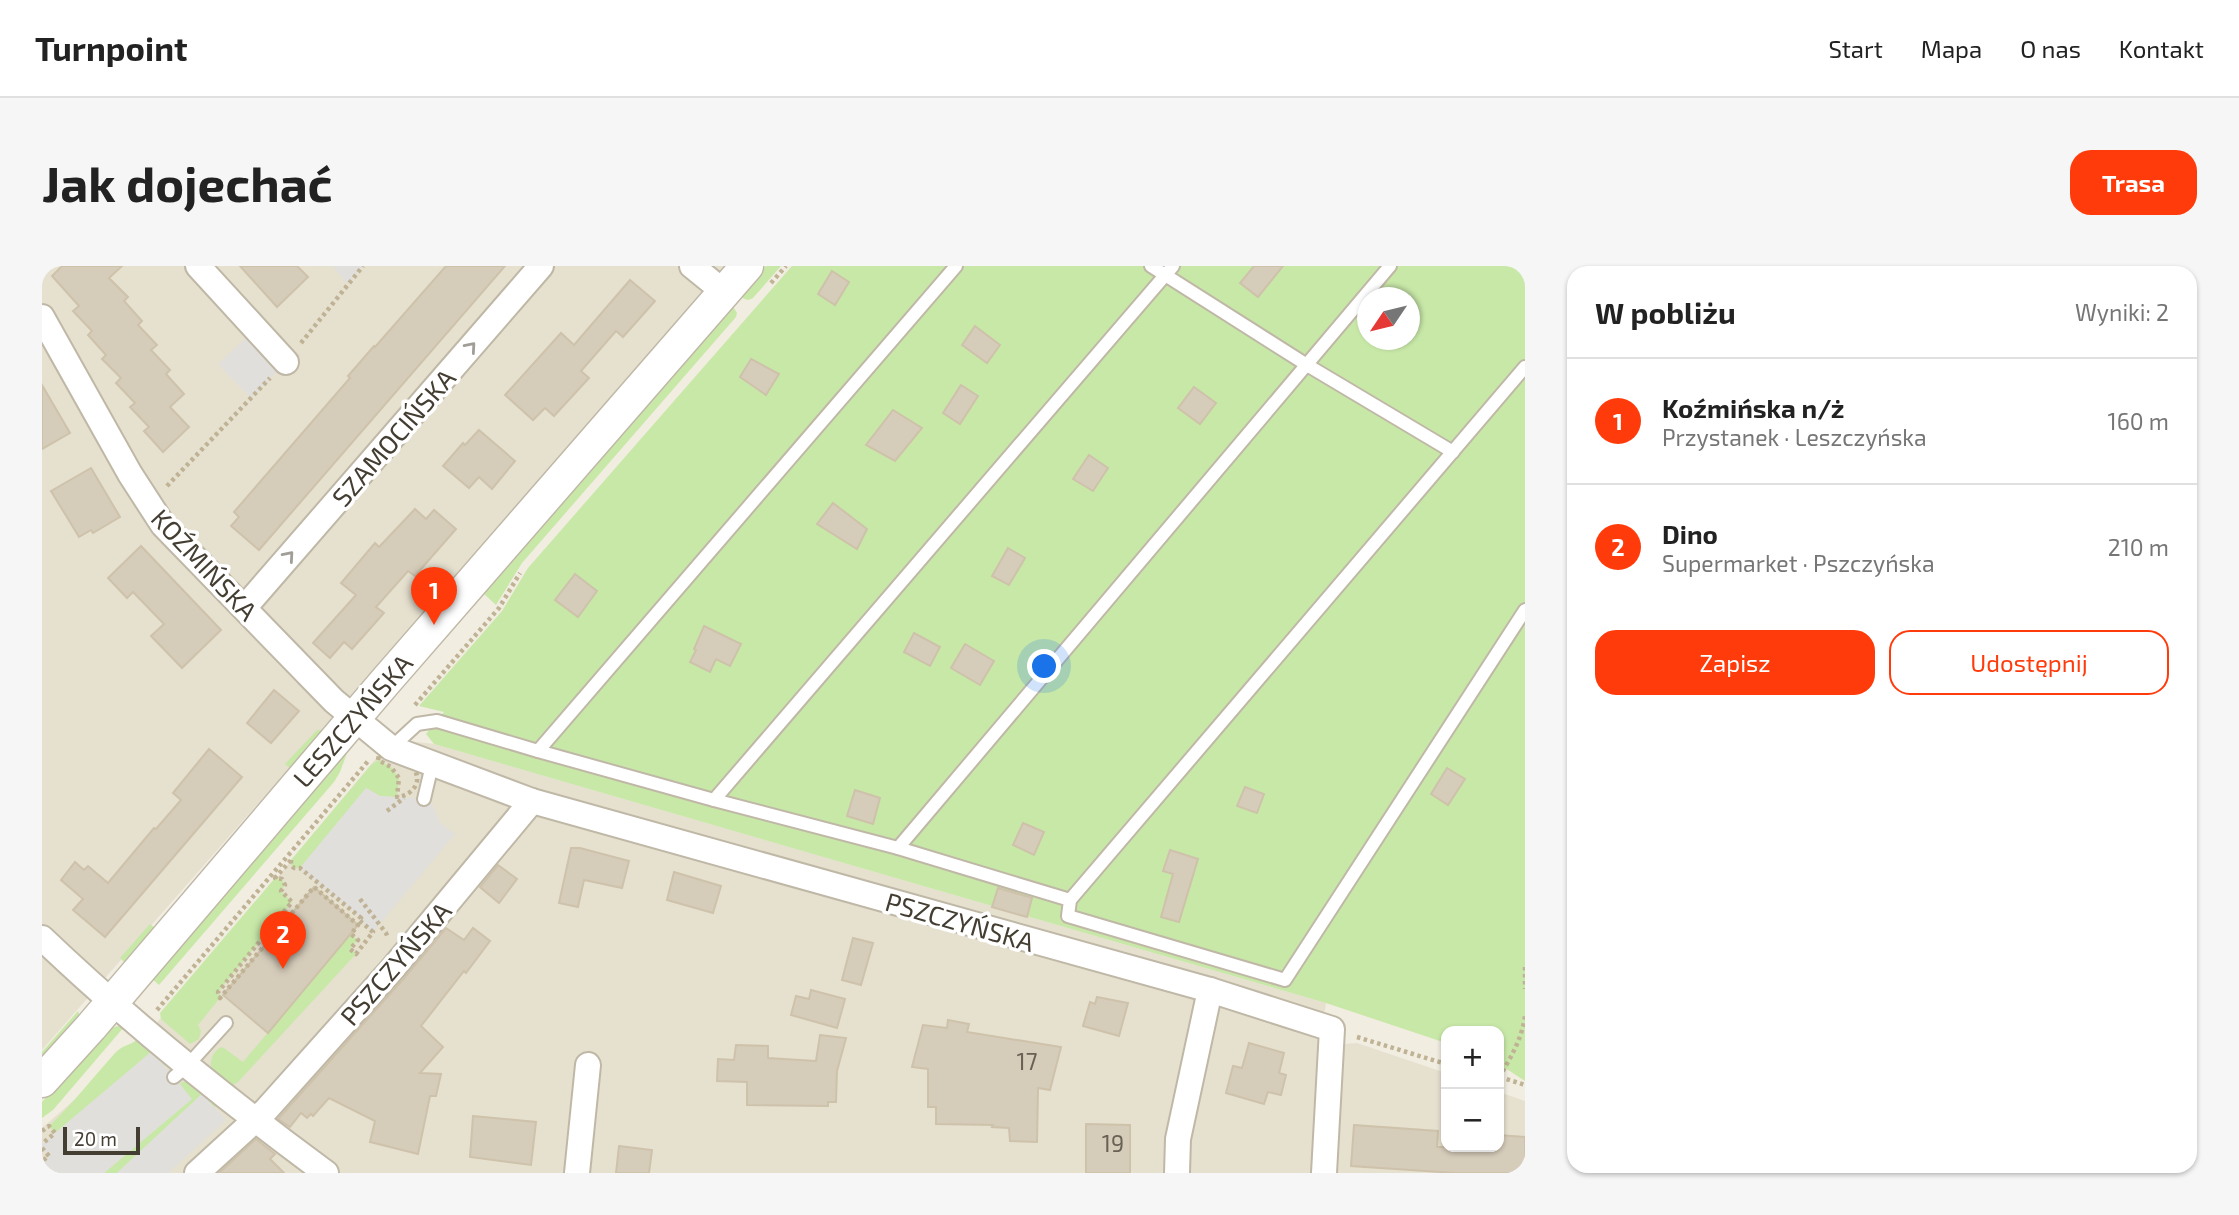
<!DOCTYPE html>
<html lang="pl">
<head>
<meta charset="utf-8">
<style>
	:root { --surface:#fff; --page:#f6f6f6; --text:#222; --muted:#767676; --line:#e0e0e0; --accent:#ff3b0b }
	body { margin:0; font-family:"Exo 2",sans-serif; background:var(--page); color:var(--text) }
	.controls { position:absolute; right:21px; bottom:21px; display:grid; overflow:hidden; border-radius:14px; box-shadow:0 2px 5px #0004 }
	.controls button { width:63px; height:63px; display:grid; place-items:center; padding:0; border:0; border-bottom:2px solid var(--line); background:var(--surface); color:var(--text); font:35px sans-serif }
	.compass { position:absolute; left:1315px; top:21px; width:63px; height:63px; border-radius:50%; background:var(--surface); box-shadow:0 2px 5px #0004; rotate:235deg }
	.scale { position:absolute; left:21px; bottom:18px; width:77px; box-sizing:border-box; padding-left:7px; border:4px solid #433d32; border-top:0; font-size:19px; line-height:24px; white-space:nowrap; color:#433d32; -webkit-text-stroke:5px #fff; paint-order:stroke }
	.you { position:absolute; left:1003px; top:401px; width:24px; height:24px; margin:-18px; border:5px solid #fff; border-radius:50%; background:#1a73e8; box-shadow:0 0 0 10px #1a73e833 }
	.badge { display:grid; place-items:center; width:46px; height:46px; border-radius:50%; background:var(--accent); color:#fff; font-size:23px; font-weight:700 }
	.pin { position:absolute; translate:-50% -58px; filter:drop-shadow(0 2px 4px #0008) }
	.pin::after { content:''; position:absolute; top:37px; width:24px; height:21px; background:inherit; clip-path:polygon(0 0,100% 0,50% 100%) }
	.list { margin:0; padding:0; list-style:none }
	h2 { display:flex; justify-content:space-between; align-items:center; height:91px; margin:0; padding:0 28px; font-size:30px }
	h2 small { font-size:23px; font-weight:400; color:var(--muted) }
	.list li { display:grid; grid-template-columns:46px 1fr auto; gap:21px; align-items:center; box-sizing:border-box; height:126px; padding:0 28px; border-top:2px solid var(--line) }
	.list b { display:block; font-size:26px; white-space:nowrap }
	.list p { margin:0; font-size:23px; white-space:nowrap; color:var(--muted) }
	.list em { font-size:23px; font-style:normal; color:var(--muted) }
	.actions { display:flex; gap:14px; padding:21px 28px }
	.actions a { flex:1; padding:16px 0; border:2px solid var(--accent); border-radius:21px; text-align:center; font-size:24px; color:var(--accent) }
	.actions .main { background:var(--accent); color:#fff }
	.map { position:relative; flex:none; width:1483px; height:907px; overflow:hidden; border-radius:21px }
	header { display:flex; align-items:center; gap:42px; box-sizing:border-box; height:98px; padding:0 35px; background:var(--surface); border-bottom:2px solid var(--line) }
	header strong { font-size:33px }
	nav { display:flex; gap:38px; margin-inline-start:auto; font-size:24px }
	.intro { display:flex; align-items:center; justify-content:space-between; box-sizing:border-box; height:168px; padding:0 42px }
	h1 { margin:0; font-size:49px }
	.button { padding:18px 32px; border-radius:21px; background:var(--accent); color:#fff; font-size:24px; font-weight:700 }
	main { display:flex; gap:42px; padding:0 42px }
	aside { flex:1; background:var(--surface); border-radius:21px; box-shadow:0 2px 5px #0004 }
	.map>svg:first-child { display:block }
</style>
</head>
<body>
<header>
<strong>Turnpoint</strong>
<nav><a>Start</a><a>Mapa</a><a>O nas</a><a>Kontakt</a></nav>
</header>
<div class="intro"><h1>Jak dojechać</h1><a class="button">Trasa</a></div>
<main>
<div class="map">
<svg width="1483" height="907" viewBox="0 0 1483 907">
	<rect width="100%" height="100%" fill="#f1ede1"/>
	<!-- residential -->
	<g fill="#e6e0cf">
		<polygon points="0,0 687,0 0,784"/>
		<polygon points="350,473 392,478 1284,737 1277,780 1315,777 1404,807 1404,881 1457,881 1457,826 1483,835 1483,907 0,907 0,862 98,777"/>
	</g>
	<!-- green -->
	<g fill="#c8e8a8" fill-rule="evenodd">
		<path d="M 724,0 L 739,0 L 711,32 C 706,35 703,34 698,30 Z"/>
		<path d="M 750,0 L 1483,0 L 1483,815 L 1457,798 L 1457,765 L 1404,765 L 1404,777 L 1284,737 L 392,478 L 384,468 L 402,446 L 377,440 L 460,345 L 486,302 ZM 1325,32 L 1367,32 L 1367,74 L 1325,74 Z"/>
		<polygon points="690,39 695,47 694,51 480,297 454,339 440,326"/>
		<polygon points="275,464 280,464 279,467 250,504 243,498"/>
		<polygon points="305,487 298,506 292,516 117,719 108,711 298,491"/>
		<polygon points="336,494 349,501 357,512 355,531 338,530 324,522 258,602 252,602 249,599 249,594 329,499"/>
		<polygon points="233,612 240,613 243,619 239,625 250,636 176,726 178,732 156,759 159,765 157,773 148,778 119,753 118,747"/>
		<polygon points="108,658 114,663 83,697 78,692"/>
		<path d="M 309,668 L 316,674 L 308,683 L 314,688 L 196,816 L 190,820 L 185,820 L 169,804 C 168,794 170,786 179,781 L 182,782 L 201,796 Z"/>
		<polygon points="36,745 38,751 0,796 0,786"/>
		<polygon points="76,760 82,761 11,844 0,852 0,836 65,763"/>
		<path d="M 97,772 L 124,798 L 122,800 L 110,786 L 13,867 L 7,860 C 32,837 51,811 74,786 C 81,779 90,779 97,772 Z"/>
		<polygon points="140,816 148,816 173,837 173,842 160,828 75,907 62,907 149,833 138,818"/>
	</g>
	<!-- parking -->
	<g fill="#e1dfdb">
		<polygon points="290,0 321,0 306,18"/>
		<polygon points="214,63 244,96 209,132 176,98"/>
		<polygon points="324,522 338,530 382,533 391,540 398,557 413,568 331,666 317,654 318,651 258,602"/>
		<polygon points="110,785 150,833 62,907 0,907 0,895 7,890 0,882 0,878"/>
		<polygon points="160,828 184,854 126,907 75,907"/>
	</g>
	<!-- building -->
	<g fill="#d6ccba" stroke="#cec2aa" stroke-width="2">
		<polygon points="20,0 80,0 67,12 86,31 82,35 100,55 96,59 115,79 109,84 128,104 124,108 142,128 128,141 147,161 121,186 102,165 107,161 88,141 93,137 74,117 79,112 60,93 64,89 46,69 50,65 31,45 37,40 10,10"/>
		<polygon points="198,0 255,0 266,11 235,41"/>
		<polygon points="404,0 463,0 217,284 189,260 197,251 192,246 308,112 306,110 332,80 333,81"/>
		<polygon points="1212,0 1241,0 1216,31 1198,17"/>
		<polygon points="790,5 807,16 793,39 776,28"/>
		<polygon points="588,14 613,35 581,71 574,65 539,105 547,112 512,150 503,142 491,154 463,129 519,67 532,79"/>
		<polygon points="933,60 958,79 945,97 920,79"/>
		<polygon points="709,93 737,108 724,129 698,111"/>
		<polygon points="0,119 28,167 0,183"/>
		<polygon points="919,119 936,130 918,158 901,147"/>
		<polygon points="1152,121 1174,137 1158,158 1136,142"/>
		<polygon points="851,144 880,162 853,195 824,179"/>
		<polygon points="437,164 473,195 450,223 437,211 427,222 401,200 421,177 423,179"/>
		<polygon points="1047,189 1066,202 1051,225 1031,213"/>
		<polygon points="49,202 78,251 51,267 49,264 37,271 9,225"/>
		<polygon points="791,237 825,263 815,283 775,258"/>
		<polygon points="373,243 384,253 392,244 414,263 373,310 366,305 334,341 342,347 310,383 302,376 288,392 271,377 314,329 299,317 333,277 337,281"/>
		<polygon points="99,280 179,364 140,402 109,370 122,358 91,326 85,332 66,312"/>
		<polygon points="966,282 983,292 967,319 950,310"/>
		<polygon points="533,308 555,325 536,351 513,334"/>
		<polygon points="662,360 699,378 688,400 674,393 668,406 648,396 654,384 652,383"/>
		<polygon points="872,367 898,381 888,400 862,386"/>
		<polygon points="923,378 952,395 938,419 909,402"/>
		<polygon points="232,424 257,445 229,477 205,457"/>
		<polygon points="167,483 200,511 63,671 31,644 41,633 19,614 33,596 42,604 46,600 66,617 112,562 114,563 139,534 131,527"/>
		<polygon points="1405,502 1423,513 1406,539 1389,528"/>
		<polygon points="1203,521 1222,528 1215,547 1195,540"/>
		<polygon points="813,524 838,532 831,558 805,550"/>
		<polygon points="981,557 1002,566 992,589 971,579"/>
		<polygon points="529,582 538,582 587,595 580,622 542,614 536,641 517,637"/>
		<polygon points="1128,584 1156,593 1137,656 1119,651 1131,608 1121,605"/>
		<polygon points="456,599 475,613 457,637 438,621"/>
		<polygon points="632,606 679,620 671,647 625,634"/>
		<polygon points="272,621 316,659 226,767 181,729"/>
		<polygon points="956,622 990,632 985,651 950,641"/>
		<polygon points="404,662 422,674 431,662 448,675 424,707 422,705 379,760 401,781 378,807 399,808 394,830 388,830 376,888 328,876 333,855 287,832 271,850 269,848 265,852 259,847 248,861 236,853 363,711"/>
		<polygon points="811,672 831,677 819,719 800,714"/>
		<polygon points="769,724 803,733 795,762 749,749 754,730 767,733"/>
		<polygon points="1055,731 1086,737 1077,770 1041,760 1048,736 1053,738"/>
		<polygon points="906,754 927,758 925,766 1019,781 1008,824 996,822 995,876 968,875 967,862 950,861 951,859 894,858 894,841 886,841 886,803 870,801 881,759 905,762"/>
		<polygon points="778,769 804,772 795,805 794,836 786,836 786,840 705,839 705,816 675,815 676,793 692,794 694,779 726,780 726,792 774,795"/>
		<polygon points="1207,777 1242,787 1237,807 1244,809 1239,829 1226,826 1222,838 1184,827 1191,800 1200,802"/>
		<polygon points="431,850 494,856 489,899 428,891"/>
		<polygon points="1044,858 1088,859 1088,907 1044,907"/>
		<polygon points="1312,859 1396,865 1395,881 1457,881 1457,869 1483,871 1483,907 1413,907 1309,900"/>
		<polygon points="214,873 233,888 228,893 242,907 177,907"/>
		<polygon points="577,880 610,884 607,907 574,907"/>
	</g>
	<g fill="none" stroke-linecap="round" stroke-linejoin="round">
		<!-- service casing -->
		<g stroke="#c0b8a7" stroke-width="16">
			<g id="service">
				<polyline points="1109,0 1265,99 1411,186"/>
				<polyline points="349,482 375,458 395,455 496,485 672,534 856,582 1028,634 1026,650 1243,714 1483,344"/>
				<polyline points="496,485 914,0"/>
				<polyline points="382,533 390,499"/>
				<polyline points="672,534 1131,0"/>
				<polyline points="856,582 1348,0"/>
				<polyline points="1028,634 1483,101"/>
				<polyline points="132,811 145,800 184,757"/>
			</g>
		</g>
		<!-- minor casing -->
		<g stroke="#c0b8a7" stroke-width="28">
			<g id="minor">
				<polyline points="156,0 244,96"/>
				<polyline points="650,0 682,26"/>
				<polyline points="0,51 88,208 121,259 292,435 349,482 490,535 1168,724 1290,763 1282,907"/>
				<polyline points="203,341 499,0"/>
				<path d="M 0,672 C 89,757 185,834 284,907"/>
				<polyline points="155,907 224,844 352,701 490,535"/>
				<polyline points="535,907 546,799"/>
				<polyline points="1135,907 1136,873 1168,724"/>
			</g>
		</g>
		<!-- tertiary casing -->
		<g stroke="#c0b8a7" stroke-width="35">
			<polyline id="tertiary" points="0,815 49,761 343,416 705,0"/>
		</g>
		<!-- path -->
		<g stroke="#bfb295" stroke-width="4.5" stroke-dasharray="3.5 3.5" stroke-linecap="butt">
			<polyline points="729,17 744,0"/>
			<polyline points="259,77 321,0"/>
			<polyline points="125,220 228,112"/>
			<polyline points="373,439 457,342 478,307"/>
			<path d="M 337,489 C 347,491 362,493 369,500 C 383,513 371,530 355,531 L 357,512 L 349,501 L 336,494 Z"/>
			<polyline points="345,545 362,532"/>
			<polygon points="249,594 249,599 252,602 258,602 319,652 317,654 331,666 314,688 308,683 316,674 309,668 316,659 272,621 178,732 176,726 250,636 239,625 243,619 240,613 233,612"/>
			<polyline points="318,633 344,667 346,672"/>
			<polyline points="1483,701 1483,723"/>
			<polyline points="115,744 327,494"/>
			<polyline points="1315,771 1404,798"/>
			<path d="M 1457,811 C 1469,792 1480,772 1483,750"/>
			<polyline points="1458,811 1483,819"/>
			<polyline points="0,865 7,860 13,867 0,878"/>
			<polyline points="0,882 7,890 0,895"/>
		</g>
		<!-- service -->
		<use href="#service" stroke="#fff" stroke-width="12"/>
		<!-- minor -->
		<use href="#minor" stroke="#fff" stroke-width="24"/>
		<!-- tertiary -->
		<use href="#tertiary" stroke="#fff" stroke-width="32"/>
	</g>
	<!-- one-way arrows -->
	<defs><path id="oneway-chevron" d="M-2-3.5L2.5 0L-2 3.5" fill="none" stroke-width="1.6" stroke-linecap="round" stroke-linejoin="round" transform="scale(1.75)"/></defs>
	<g stroke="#a19e98">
		<use href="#oneway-chevron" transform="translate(429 81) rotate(-49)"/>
		<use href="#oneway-chevron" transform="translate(247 290) rotate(-49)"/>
	</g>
	<g text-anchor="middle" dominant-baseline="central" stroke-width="7" stroke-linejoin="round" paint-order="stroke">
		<!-- number labels -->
		<g font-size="23" fill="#686154">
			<text x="985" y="795">17</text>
			<text x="1071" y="877">19</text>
		</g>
		<!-- street labels -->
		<g font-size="26" fill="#433d32" stroke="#fff">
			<text transform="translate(351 171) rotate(-49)">SZAMOCIŃSKA</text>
			<text transform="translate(163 298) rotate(47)">KOŹMIŃSKA</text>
			<text transform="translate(310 454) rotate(-49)">LESZCZYŃSKA</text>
			<text transform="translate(918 655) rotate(16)">PSZCZYŃSKA</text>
			<text transform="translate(353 697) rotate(-49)">PSZCZYŃSKA</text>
		</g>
	</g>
</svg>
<div class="controls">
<button>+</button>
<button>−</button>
</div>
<svg class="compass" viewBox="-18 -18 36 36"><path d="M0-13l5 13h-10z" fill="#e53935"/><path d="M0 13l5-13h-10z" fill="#767676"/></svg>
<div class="scale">20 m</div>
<div class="you"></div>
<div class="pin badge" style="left:392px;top:359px">1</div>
<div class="pin badge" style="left:241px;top:703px">2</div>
</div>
<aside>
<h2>W pobliżu<small>Wyniki: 2</small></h2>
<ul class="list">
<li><span class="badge">1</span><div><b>Koźmińska n/ż</b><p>Przystanek · Leszczyńska</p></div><em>160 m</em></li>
<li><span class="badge">2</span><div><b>Dino</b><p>Supermarket · Pszczyńska</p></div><em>210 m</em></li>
</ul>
<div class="actions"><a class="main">Zapisz</a><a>Udostępnij</a></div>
</aside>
</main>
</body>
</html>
